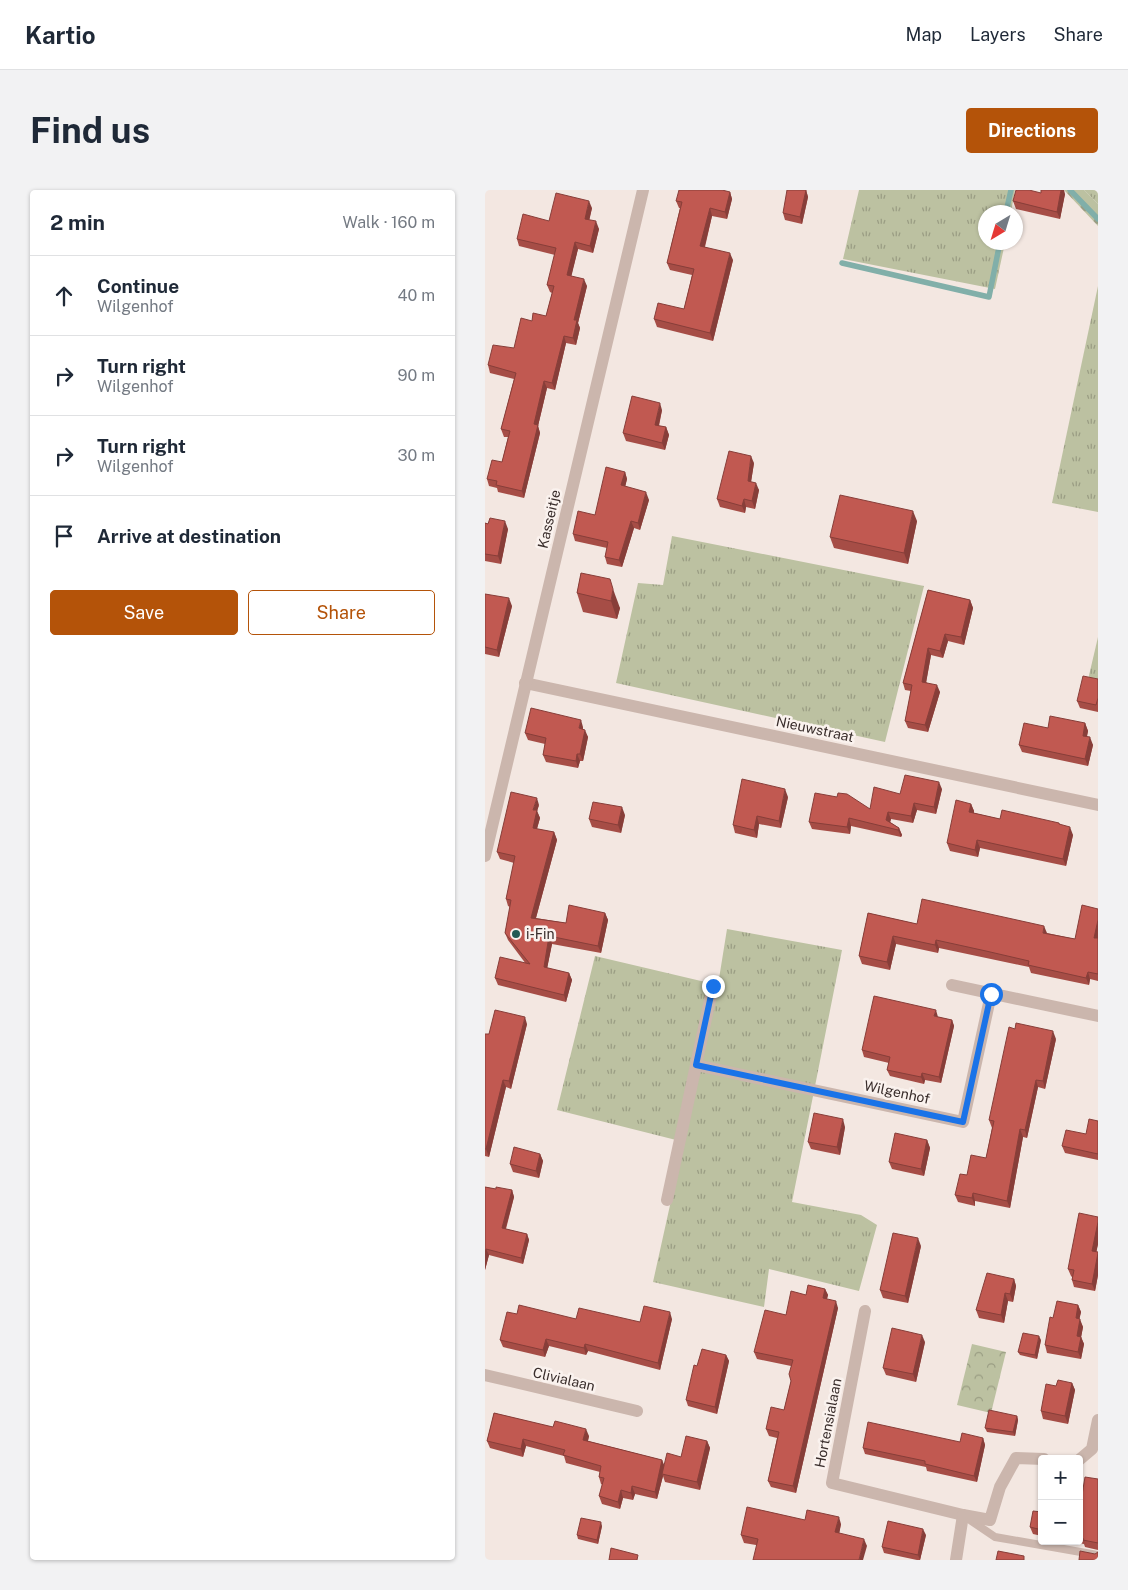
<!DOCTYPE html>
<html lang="en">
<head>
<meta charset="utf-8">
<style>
	:root { --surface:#fff; --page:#f2f2f3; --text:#1f2937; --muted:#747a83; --line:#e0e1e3; --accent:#b45309 }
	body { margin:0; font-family:"Public Sans",sans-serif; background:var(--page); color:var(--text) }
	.controls { position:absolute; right:15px; bottom:15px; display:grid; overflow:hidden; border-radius:5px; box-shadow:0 1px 4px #0004 }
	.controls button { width:45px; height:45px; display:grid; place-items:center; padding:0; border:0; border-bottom:1px solid var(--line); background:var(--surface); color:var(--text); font:25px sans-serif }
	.compass { position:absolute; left:493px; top:15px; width:45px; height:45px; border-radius:50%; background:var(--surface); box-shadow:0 1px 4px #0004; rotate:218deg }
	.stop { position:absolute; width:15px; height:15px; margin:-11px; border:4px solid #1a73e8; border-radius:50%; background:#fff }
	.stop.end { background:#1a73e8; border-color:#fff; box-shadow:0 1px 5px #0008 }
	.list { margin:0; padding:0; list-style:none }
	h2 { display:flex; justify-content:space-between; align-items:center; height:65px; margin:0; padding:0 20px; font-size:21px }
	h2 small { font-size:16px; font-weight:400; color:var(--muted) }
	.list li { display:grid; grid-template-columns:32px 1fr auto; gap:15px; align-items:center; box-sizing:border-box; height:80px; padding:0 20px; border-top:1px solid var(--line) }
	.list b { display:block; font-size:19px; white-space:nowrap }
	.list p { margin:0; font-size:16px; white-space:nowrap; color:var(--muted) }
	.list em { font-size:16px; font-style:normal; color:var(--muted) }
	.actions { display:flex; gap:10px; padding:15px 20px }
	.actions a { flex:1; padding:11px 0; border:1px solid var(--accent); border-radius:5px; text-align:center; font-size:18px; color:var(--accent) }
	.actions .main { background:var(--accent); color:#fff }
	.icon { flex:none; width:28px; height:28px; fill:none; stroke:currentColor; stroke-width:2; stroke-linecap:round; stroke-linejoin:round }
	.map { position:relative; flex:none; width:613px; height:1370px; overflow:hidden; border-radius:5px }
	header { display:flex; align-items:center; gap:30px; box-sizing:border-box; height:70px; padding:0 25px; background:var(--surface); border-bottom:1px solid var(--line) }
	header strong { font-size:24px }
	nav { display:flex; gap:28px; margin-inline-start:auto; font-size:18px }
	.intro { display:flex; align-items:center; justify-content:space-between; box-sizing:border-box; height:120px; padding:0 30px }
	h1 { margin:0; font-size:35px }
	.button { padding:12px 22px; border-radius:5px; background:var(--accent); color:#fff; font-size:18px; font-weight:700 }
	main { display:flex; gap:30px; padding:0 30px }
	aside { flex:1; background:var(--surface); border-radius:5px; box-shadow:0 1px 4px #0004 }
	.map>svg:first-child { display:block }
</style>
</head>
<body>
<header>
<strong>Kartio</strong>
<nav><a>Map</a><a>Layers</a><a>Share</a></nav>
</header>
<div class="intro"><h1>Find us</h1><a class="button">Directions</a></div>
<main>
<aside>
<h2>2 min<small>Walk · 160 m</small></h2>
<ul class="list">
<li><svg class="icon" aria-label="ahead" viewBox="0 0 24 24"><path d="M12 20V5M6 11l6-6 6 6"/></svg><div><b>Continue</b><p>Wilgenhof</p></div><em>40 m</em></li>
<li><svg class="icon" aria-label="right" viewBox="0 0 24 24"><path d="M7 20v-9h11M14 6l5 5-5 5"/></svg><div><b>Turn right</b><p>Wilgenhof</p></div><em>90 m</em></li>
<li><svg class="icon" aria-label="right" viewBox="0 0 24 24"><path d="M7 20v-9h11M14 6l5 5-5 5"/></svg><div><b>Turn right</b><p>Wilgenhof</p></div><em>30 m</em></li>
<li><svg class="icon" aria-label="arrive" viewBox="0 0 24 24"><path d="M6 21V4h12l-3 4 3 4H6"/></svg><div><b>Arrive at destination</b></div></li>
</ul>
<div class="actions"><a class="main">Save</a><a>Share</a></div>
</aside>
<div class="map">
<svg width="613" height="1370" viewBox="0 0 613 1370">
	<defs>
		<pattern id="grass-tufts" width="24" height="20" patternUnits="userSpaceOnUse" patternTransform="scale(1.25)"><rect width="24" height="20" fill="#bcc1a1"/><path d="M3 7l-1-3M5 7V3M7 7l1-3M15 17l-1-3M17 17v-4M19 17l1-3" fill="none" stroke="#9a9d83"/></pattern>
		<pattern id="forest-firs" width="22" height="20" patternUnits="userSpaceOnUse" patternTransform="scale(1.25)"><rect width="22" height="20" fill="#bcc1a1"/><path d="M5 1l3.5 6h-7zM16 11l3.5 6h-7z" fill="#9a9d83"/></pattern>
		<pattern id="park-crowns" width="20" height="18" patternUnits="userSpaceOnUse" patternTransform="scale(1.25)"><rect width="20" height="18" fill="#bcc1a1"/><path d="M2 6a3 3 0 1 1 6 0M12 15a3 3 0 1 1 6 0" fill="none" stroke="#9a9d83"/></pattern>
	</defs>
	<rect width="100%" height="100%" fill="#f3e7e1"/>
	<!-- grass -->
	<g fill="url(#grass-tufts)">
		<polygon points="374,0 530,0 526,22 500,22 500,52 520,53 510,99 358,69"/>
		<polygon points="599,0 613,0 613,14"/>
		<polygon points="613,96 613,322 567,313"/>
		<polygon points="187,346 439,396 400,552 131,493 153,393 178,395"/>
		<polygon points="613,447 613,497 602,494"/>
		<polygon points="242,739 357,760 307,1012 376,1025 392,1035 374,1101 284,1079 279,1117 168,1092 199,952 72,920 110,766 233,795"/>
	</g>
	<!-- forest -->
	<polygon fill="url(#forest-firs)" points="579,0 599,0 613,14 613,36"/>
	<!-- park -->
	<polygon fill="url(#park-crowns)" points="487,1154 521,1162 506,1223 472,1215"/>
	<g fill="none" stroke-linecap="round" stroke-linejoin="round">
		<!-- stream -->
		<g stroke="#81afa9" stroke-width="5.5">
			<polyline points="585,0 613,29"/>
			<polyline points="521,22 526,0"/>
			<polyline points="357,73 504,107 515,52"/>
		</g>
		<!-- service -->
		<polyline stroke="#cbb6ad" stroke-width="8" points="482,1328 510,1347 613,1365"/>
		<!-- minor -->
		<g stroke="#cbb6ad" stroke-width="12">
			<polyline points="40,493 613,615"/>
			<polyline points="467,795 613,826"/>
			<polyline points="211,875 478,932 506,804"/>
			<polyline points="182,1010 228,796"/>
			<polyline points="380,1121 347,1293 478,1325 471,1370"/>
			<polyline points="0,1185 152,1221"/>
			<polyline points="594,1270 607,1259 613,1230"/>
			<polyline points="478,1325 505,1330 515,1297 531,1268 559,1269"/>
		</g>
		<!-- tertiary -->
		<polyline stroke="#cbb6ad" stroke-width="12" points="0,666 158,0"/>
	</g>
	<!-- wall -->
	<g fill="#a64d46">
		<polygon points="321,0 323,7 317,34 300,30 298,23"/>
		<polygon points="245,2 247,9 242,29 227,26 220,57 248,70 228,151 172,137 169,129 199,119 207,85 185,80 182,73 195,18 194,18 191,11"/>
		<polygon points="556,3 580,4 575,29 531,19 528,11"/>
		<polygon points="107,18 104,30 114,39 108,63 93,59 86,86 102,96 93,133 95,138 91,155 81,153 70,200 62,198 53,236 55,243 39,308 13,302 12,298 4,296 2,289 17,272 23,247 19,247 16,239 29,189 5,183 3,175 29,158 47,131 61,126 67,103 65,102 62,95 70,65 34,56 32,49 64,31"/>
		<polygon points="177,220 174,236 181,237 184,245 180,260 141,251 138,243"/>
		<polygon points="269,273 266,292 274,300 270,319 261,317 260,323 235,317 232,309"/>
		<polygon points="140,282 142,289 140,296 164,310 155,340 149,338 137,377 122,374 120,367 122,358 90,351 88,344 110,325"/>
		<polygon points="432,331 423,374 349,358 345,347"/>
		<polygon points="0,333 23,339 16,374 0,371"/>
		<polygon points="96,383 135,418 132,429 98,422 92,403"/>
		<polygon points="443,400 485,410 488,418 479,455 463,451 458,468 446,465 441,492 455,502 443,542 423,538 420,531 426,501 420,500 418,493"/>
		<polygon points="0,404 27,416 14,467 0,464"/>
		<polygon points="613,489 613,522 595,518 592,511"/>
		<polygon points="600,533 603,541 602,547 608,555 603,576 537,562 534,555 563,538"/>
		<polygon points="98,537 98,539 103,547 98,571 95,571 93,578 61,572 58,565 60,554 43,550 40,543"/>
		<polygon points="457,599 451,624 432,620 428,633 406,629 405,632 414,638 417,645 416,647 366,636 365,644 327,639 324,632 352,607 385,619 415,604"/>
		<polygon points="303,607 296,638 274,634 272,648 250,643 248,635"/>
		<polygon points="486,614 489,621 489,623 515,629 574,633 575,635 588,645 581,676 495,658 493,667 465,661 462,653"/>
		<polygon points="54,615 52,621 55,628 52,639 69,642 72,650 51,728 81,733 120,723 123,730 116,763 67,754 62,778 84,783 87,790 81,812 13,795 10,788 41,774 23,750 20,743 25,717 23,716 21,709 29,673 15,669 12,662"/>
		<polygon points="140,625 136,643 107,637 104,629"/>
		<polygon points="613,719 613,791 605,789 604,795 546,783 544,777 454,758 453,763 411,754 405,780 377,774 374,766 383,723 432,734 562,743 590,749"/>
		<polygon points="453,827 467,830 469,836 456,893 440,890 439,894 405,886 402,880 404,873 379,867 377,860"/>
		<polygon points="42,834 26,899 21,897 4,967 0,966 0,967 0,844 4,844"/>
		<polygon points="571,849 560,899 553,897 542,948 538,947 525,1018 490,1011 490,1016 473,1012 470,1005 482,985 501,968 507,938 504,930"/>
		<polygon points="613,931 613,970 580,963 577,956 601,944"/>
		<polygon points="360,937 355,965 326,959 323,952"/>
		<polygon points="442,950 445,958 439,986 407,979 404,972"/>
		<polygon points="55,964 58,971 54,988 28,982 25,974"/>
		<polygon points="0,997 11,999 27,1000 29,1007 21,1039 42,1044 44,1050 38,1074 4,1065 0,1080"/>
		<polygon points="613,1027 613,1054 611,1062 613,1062 613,1085 610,1101 589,1097 587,1090 587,1087 586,1086 583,1079"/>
		<polygon points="436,1056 423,1113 398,1108 395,1100"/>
		<polygon points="529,1089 531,1096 528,1112 523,1111 519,1133 494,1128 491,1120"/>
		<polygon points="340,1099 343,1105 342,1109 353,1118 311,1303 286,1297 283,1291 292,1248 284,1246 281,1239 299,1220 306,1191 306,1176 272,1169 269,1162 301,1125 321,1105"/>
		<polygon points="593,1115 596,1122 594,1129 598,1137 596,1147 599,1154 596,1169 562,1163 560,1155 568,1128"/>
		<polygon points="32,1124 91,1129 155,1132 187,1129 175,1180 103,1161 101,1165 64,1156 60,1167 18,1157 15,1150"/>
		<polygon points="556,1150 552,1169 535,1165 533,1162"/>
		<polygon points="440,1152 431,1192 401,1185 398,1178"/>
		<polygon points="241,1165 244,1171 232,1224 203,1216 201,1210"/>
		<polygon points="587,1193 590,1200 583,1234 558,1229 556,1221 571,1196"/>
		<polygon points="9,1223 104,1246 103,1251 177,1270 179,1276 196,1267 222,1251 225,1258 215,1300 180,1292 178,1286 172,1309 150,1304 148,1310 138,1308 135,1319 117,1314 114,1306 118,1295 116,1294 114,1287 115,1282 81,1273 79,1266 41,1256 38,1267 5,1258 2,1251"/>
		<polygon points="532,1226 533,1230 530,1246 502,1242 500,1238"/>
		<polygon points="498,1248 500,1255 492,1292 442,1281 441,1277 380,1264 378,1258 475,1252"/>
		<polygon points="613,1289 613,1360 600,1357 599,1354 584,1351 594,1351 594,1304 597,1305"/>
		<polygon points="557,1322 557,1346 548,1344 545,1337"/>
		<polygon points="320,1330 356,1334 354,1343 382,1356 271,1355 259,1353 256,1345"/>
		<polygon points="117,1336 113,1354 93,1349 92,1345"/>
		<polygon points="441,1345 435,1370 432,1370 399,1363 397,1357"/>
	</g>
	<!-- shaded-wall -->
	<g fill="#873e39">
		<polygon points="321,0 323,7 317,34 315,27"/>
		<polygon points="576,0 579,0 580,4 575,29 572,22"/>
		<polygon points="245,2 247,9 242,29 240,22"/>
		<polygon points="104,11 107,18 103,36 100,29"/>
		<polygon points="225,18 227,26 218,63 215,56"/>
		<polygon points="111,31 114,39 108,63 105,56"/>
		<polygon points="90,52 93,59 85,92 82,85"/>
		<polygon points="245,63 248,70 228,151 225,143"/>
		<polygon points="99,89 102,96 93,133 95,138 91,155 88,148 89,130"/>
		<polygon points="79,146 81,153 70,200 67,193"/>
		<polygon points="59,191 62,198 53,236 55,243 39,308 37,301 49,234"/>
		<polygon points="175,213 177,220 172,243 170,235"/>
		<polygon points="181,237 184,245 180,260 177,253"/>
		<polygon points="266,266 269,273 265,298 263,291"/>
		<polygon points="140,282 142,289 139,302 136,295"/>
		<polygon points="271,293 274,300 270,319 267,311"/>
		<polygon points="161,302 164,310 155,340 153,333"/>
		<polygon points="259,309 261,317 260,323 257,316"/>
		<polygon points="428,321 432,331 423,374 419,363"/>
		<polygon points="20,331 23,339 16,374 13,366"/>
		<polygon points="146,331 149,338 137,377 134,370"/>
		<polygon points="128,399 135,418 132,429 126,411"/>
		<polygon points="24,408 27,416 14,467 12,460"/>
		<polygon points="485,410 488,418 479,455 476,447"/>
		<polygon points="460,444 463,451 458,468 455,461"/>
		<polygon points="443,458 446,465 440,499 437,492"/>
		<polygon points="452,495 455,502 443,542 440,535"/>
		<polygon points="96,530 98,537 96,545 94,538"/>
		<polygon points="600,533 603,541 600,553 598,546"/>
		<polygon points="100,540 103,547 98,571 95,564"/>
		<polygon points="605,547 608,555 603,576 600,569"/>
		<polygon points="92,564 95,571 93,578 91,571"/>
		<polygon points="454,592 457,599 451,624 449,617"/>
		<polygon points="300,599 303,607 296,638 294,631"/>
		<polygon points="52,608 54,615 52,621 55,628 50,645 48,638 48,620"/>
		<polygon points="429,613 432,620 428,633 426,626"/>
		<polygon points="486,614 489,621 487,630 484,622"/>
		<polygon points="137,617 140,625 136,643 133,635"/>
		<polygon points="403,622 406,629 404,637 401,630"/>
		<polygon points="272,626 274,634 272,648 269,640"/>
		<polygon points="364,628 366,636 365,644 362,637"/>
		<polygon points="585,637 588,645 581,676 578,669"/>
		<polygon points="414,638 417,645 416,647 413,640"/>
		<polygon points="69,642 72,650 49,735 46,728"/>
		<polygon points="492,650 495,658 493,667 490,660"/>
		<polygon points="120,723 123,730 116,763 113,756"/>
		<polygon points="613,730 613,750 609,748"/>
		<polygon points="559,736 562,743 558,743"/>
		<polygon points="64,746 67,754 61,784 59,777"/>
		<polygon points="408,746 411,754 405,780 402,772"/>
		<polygon points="451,750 454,758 453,763 450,755"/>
		<polygon points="603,782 605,789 604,795 601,788"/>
		<polygon points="84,783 87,790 81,812 79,805"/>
		<polygon points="451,820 453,827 449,826"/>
		<polygon points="40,827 42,834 26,899 24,891"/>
		<polygon points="467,830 469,836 456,893 454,887"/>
		<polygon points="568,841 571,849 560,899 558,891"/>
		<polygon points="437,883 440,890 439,894 436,887"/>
		<polygon points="18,890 21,897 4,967 1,959"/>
		<polygon points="551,890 553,897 542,948 540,940"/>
		<polygon points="358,929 360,937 355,965 352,957"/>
		<polygon points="535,939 538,947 525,1018 522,1011"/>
		<polygon points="442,950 445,958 439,986 436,979"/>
		<polygon points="55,964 58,971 54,988 51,981"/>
		<polygon points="27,1000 29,1007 19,1044 17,1038"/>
		<polygon points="488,1003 490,1011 490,1016 487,1008"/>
		<polygon points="613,1032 613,1054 610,1069 607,1061"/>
		<polygon points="42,1044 44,1050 38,1074 36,1068"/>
		<polygon points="433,1048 436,1056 423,1113 420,1106"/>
		<polygon points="1,1059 4,1065 0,1080 0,1064"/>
		<polygon points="613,1063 613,1085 610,1101 607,1094"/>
		<polygon points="529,1089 531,1096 528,1112 525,1104"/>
		<polygon points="340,1099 343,1105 340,1115 338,1108"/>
		<polygon points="520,1103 523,1111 519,1133 516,1125"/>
		<polygon points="351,1111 353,1118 311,1303 308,1296"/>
		<polygon points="593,1115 596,1122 593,1136 591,1128"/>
		<polygon points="185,1122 187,1129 175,1180 173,1173"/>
		<polygon points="595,1129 598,1137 595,1153 592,1146"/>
		<polygon points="437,1145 440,1152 431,1192 428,1184"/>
		<polygon points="554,1146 556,1150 552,1169 550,1165"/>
		<polygon points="596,1147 599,1154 596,1169 593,1162"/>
		<polygon points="61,1149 64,1156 60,1167 58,1160"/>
		<polygon points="100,1154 103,1161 101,1165 99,1158"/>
		<polygon points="241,1165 244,1171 232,1224 230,1217"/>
		<polygon points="587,1193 590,1200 583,1234 580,1226"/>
		<polygon points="532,1226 533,1230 530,1246 528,1242"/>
		<polygon points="101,1239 104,1246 101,1258 98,1250"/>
		<polygon points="498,1248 500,1255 492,1292 489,1286"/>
		<polygon points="38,1249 41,1256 38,1267 36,1259"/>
		<polygon points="222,1251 225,1258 215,1300 212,1292"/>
		<polygon points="177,1270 180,1277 177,1284 178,1286 172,1309 170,1302"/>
		<polygon points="147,1296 150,1304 148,1310 146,1303"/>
		<polygon points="136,1300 138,1308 135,1319 133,1312"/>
		<polygon points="354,1327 356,1334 353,1350 350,1342"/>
		<polygon points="116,1332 117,1336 113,1354 112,1350"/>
		<polygon points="438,1339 441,1345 435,1370 433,1365"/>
		<polygon points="379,1349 382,1356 378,1370 374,1370"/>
	</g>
	<!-- building -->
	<g fill="#c15951" stroke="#873e39">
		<polygon points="194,0 237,0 245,2 240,22 225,18 215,56 245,63 225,143 169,129 173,113 199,119 209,79 182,73 197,12 191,11"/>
		<polygon points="302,0 321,0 315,27 298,23"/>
		<polygon points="531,0 544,0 556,3 556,0 576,0 572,22 528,11"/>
		<polygon points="71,3 104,11 100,29 111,31 105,56 90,52 82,85 99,89 89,130 92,130 88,148 79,146 67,193 59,191 49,234 53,235 37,301 11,295 12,291 2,289 7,270 17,272 25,241 16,239 31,183 3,175 8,155 29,158 36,128 47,131 48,123 61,126 69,96 62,95 71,58 32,49 38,24 64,31"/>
		<polygon points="147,206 175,213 170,235 181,237 177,253 138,243"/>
		<polygon points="244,261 266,266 263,291 271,293 267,311 259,309 257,316 232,309"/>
		<polygon points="121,277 140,282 136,295 161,302 153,333 146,331 134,370 120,367 123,352 88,344 93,321 110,325"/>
		<polygon points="355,305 428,321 419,363 345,347"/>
		<polygon points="5,328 20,331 13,366 0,364 0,333 3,334"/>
		<polygon points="96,383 125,389 128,399 126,411 92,403"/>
		<polygon points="443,400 485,410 476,447 460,444 455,461 443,458 437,492 452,495 440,535 420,531 427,495 418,493"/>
		<polygon points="0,404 24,408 12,460 0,457"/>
		<polygon points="598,486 613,489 613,508 611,515 592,511"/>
		<polygon points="46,518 96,530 94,538 100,540 95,564 92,564 91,571 58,565 61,548 40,543"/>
		<polygon points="565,526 600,533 598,546 605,547 600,569 534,555 539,533 563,538"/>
		<polygon points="420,585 454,592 449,617 429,613 426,626 403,622 401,630 414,638 413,640 364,628 362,637 324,632 330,603 352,607 353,603 362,604 385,619 389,597 415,604"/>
		<polygon points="257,589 300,599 294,631 272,626 269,640 248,635"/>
		<polygon points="26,602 52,608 48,620 52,620 48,638 69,642 46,728 81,733 84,715 120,723 113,756 64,746 59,777 84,783 79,805 10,788 15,767 45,774 20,743 26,710 21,709 30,666 12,662"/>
		<polygon points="471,610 486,614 484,622 515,629 517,620 574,633 574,634 585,637 578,669 492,650 490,660 462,653"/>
		<polygon points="108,612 137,617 133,635 104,629"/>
		<polygon points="437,709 559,736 558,743 590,749 597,715 613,719 613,730 609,748 613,748 613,784 603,782 601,788 543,775 544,771 501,761 451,750 450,755 408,746 402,772 374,766 383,723 432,734"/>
		<polygon points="389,806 451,820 449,826 467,830 454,887 437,883 436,887 402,880 405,867 377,860"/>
		<polygon points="10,820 40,827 24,891 18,890 1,959 0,959 0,844 4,844"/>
		<polygon points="531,833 568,841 558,891 551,890 540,940 535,939 522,1011 488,1003 487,1008 470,1005 475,984 482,985 486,965 501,968 509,931 504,930 524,837 530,839"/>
		<polygon points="329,923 358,929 352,957 323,952"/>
		<polygon points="604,929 613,931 613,964 577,956 581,940 601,944"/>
		<polygon points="410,943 442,950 436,979 404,972"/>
		<polygon points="29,957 55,964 51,981 25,974"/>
		<polygon points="0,997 11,999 11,997 27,1000 17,1038 42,1044 36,1068 1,1059 0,1064"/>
		<polygon points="594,1023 613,1027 613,1032 607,1061 613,1062 613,1063 607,1094 587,1090 589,1080 583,1079"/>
		<polygon points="408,1043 433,1048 420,1106 395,1100"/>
		<polygon points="502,1083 529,1089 525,1104 520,1103 516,1125 491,1120"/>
		<polygon points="323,1095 340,1099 338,1108 351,1111 308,1296 283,1291 294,1242 281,1239 286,1217 299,1220 306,1191 304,1184 308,1170 269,1162 280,1120 301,1125 306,1101 321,1105"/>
		<polygon points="572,1111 593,1115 591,1128 595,1129 592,1146 596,1147 593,1162 560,1155 565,1127 568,1128"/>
		<polygon points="34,1115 91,1129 94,1118 155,1132 159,1116 185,1122 173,1173 100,1154 99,1158 61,1149 58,1160 15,1150 22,1122 32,1124"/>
		<polygon points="407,1138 437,1145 428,1184 398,1178"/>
		<polygon points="538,1143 554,1146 550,1165 533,1162"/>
		<polygon points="217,1159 241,1165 230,1217 201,1210 209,1175 212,1176"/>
		<polygon points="573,1190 587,1193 580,1226 556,1221 561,1194 571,1196"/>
		<polygon points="504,1220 532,1226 528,1242 500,1238"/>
		<polygon points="9,1223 68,1237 70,1231 101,1239 98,1250 177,1270 170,1302 147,1296 146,1303 136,1300 133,1312 114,1306 119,1288 114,1287 116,1276 78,1265 80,1260 38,1249 36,1259 2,1251"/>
		<polygon points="383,1232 475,1252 477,1243 498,1248 489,1286 440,1274 440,1271 378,1258"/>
		<polygon points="201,1246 222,1251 212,1292 177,1284 182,1263 196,1267"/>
		<polygon points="600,1287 613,1289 613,1353 598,1350 598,1348 594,1347 594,1304 597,1305"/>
		<polygon points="262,1317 320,1330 322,1320 354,1327 350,1342 379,1349 374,1370 268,1370 273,1349 256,1345"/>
		<polygon points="548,1321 557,1322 557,1340 545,1337"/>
		<polygon points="96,1328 116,1332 112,1350 92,1345"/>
		<polygon points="403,1331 438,1339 433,1365 397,1357"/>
		<polygon points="126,1358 153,1365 152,1370 124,1370"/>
		<polygon points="513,1361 539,1366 539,1370 511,1370"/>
		<polygon points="595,1361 610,1364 613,1362 613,1370 594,1370"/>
	</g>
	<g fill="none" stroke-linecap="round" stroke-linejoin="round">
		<!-- route -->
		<polyline stroke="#1a73e8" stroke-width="6" points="228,796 211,875 478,932 506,804"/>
	</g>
	<!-- markers -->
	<circle fill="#225a54" stroke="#faf2ee" stroke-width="2" cx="31" cy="744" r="5"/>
	<g text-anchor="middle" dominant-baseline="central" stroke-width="5" stroke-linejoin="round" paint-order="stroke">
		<!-- street labels -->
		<g font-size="14" fill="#392d2b" stroke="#faf2ee">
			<text transform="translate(64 329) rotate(-77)">Kasseitje</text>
			<text transform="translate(330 539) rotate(12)">Nieuwstraat</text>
			<text transform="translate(412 902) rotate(12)">Wilgenhof</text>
			<text transform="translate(79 1189) rotate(13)">Clivialaan</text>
			<text transform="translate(343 1233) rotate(-79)">Hortensialaan</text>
		</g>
		<!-- poi labels -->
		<g font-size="14" fill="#392d2b" stroke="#faf2ee" text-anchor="start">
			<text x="41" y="744">i-Fin</text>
		</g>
	</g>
</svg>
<div class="controls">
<button>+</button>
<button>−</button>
</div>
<svg class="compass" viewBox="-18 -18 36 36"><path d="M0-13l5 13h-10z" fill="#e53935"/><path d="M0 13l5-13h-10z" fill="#747a83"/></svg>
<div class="stop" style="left:506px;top:804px"></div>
<div class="stop end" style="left:228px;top:796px"></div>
</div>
</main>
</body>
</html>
